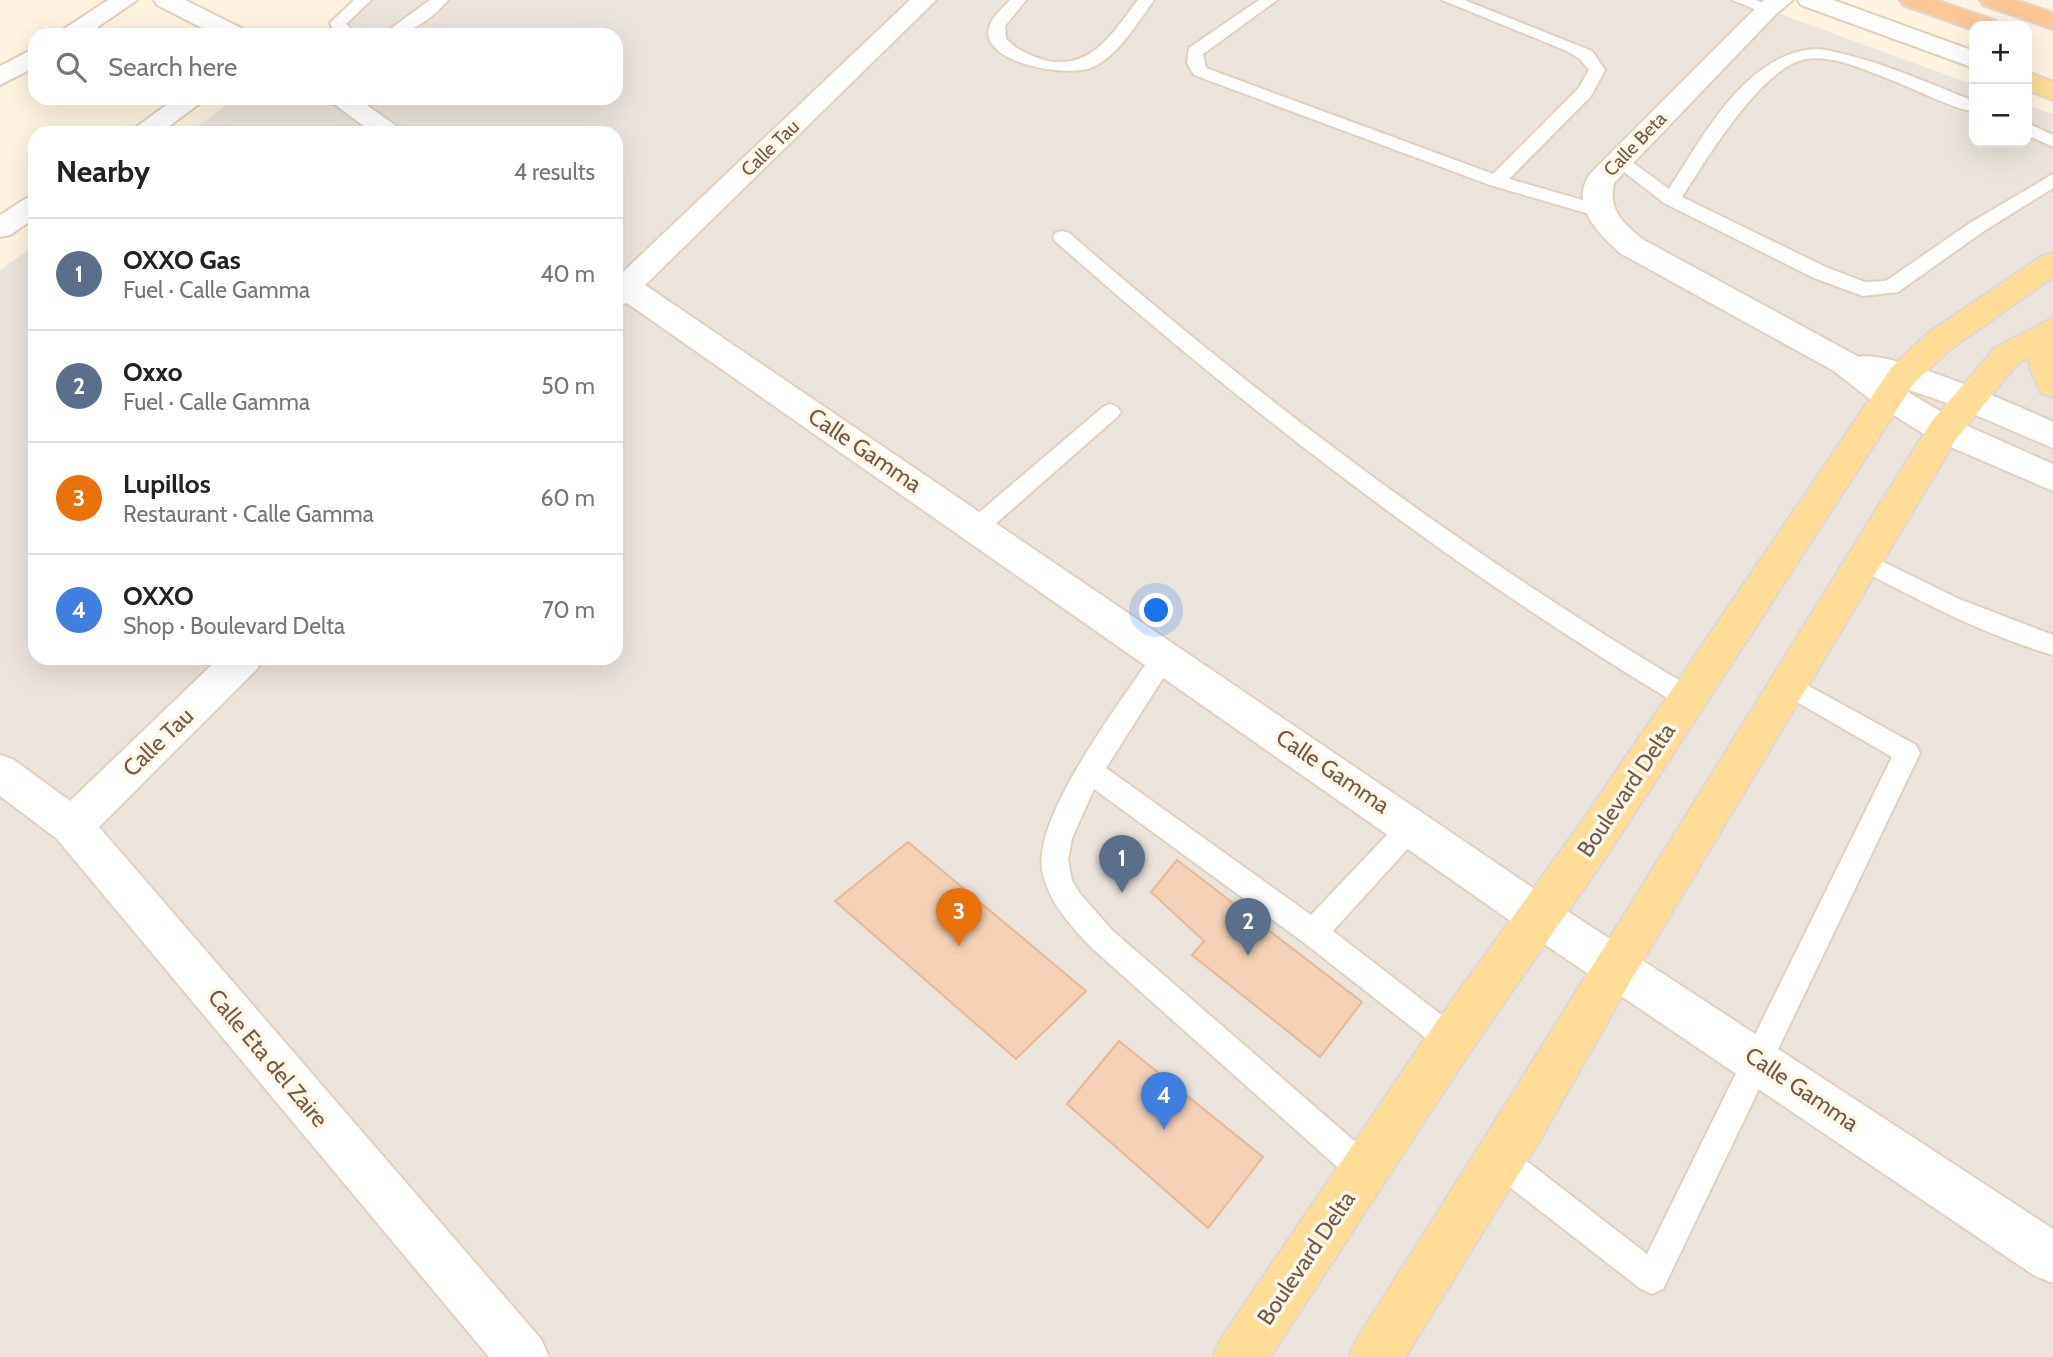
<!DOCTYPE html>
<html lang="en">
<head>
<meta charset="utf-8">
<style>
	:root { --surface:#fff; --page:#f2f2f2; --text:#222; --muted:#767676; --line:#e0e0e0; --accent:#0b8043 }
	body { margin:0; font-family:Cabin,sans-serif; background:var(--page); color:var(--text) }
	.controls { position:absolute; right:21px; top:21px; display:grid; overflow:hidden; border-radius:14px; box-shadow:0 7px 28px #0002 }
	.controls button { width:63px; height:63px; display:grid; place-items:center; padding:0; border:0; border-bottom:2px solid var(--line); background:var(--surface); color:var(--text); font:35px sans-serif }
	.you { position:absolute; left:1157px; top:611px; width:24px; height:24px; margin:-18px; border:5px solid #fff; border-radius:50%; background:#1a73e8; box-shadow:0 0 0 10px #1a73e833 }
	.badge { display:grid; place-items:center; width:46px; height:46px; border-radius:50%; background:var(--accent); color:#fff; font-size:23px; font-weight:700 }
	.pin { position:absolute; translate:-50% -58px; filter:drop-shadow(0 2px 4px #0008) }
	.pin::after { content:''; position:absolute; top:37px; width:24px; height:21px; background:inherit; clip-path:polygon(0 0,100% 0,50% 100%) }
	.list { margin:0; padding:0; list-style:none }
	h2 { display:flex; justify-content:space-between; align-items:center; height:91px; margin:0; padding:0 28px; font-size:30px }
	h2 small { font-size:23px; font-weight:400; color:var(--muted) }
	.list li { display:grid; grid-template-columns:46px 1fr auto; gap:21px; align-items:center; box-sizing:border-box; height:112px; padding:0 28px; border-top:2px solid var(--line) }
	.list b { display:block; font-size:26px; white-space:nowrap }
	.list p { margin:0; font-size:23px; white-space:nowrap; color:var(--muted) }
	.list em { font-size:23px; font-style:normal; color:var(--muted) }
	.icon { flex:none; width:38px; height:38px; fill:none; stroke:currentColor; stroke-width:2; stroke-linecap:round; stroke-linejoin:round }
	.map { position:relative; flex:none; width:2053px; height:1357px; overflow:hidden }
	.search { position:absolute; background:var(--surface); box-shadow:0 7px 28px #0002; left:28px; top:28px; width:595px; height:77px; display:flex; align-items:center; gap:18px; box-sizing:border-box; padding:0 24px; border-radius:21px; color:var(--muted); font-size:26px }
	.panel { position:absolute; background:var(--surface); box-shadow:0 7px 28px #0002; left:28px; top:126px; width:595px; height:539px; border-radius:21px }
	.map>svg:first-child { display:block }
</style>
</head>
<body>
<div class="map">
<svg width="2053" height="1357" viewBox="0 0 2053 1357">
	<rect width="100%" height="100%" fill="#fdf3e0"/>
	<!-- industrial -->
	<polygon fill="#ebe4dc" points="370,0 1742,0 1974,85 1974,142 2027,142 2027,105 2053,114 2053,1357 0,1357 0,270 35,245 35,658 616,658 616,133 188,133 236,98 616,98 616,35 322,35"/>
	<!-- building -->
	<g fill="#f4d2b7" stroke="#e7b996" stroke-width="2">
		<polygon points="908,842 1086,991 1016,1059 835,901"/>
		<polygon points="1177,860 1362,1002 1320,1057 1192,955 1204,941 1151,892"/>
		<polygon points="1119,1041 1263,1157 1208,1228 1067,1104"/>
	</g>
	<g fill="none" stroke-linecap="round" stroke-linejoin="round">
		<!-- service casing -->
		<g stroke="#e2d0bc" stroke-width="4">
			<g id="service">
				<polygon points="354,0 371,0 346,24 358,35 335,34 330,23"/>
				<path d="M 430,0 L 448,0 C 430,21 409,35 382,35 Z"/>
				<path d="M 1010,0 L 1026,0 L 1005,26 L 1006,39 C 1017,50 1030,56 1044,60 C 1091,72 1113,32 1138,0 L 1154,0 C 1138,22 1119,55 1093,67 C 1067,79 975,62 990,25 C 993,16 1004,7 1010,0 Z"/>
				<polygon points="1259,0 1277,0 1203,54 1206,68 1493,174 1578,89 1589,70 1580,59 1567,51 1442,0 1464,0 1592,51 1605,70 1591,96 1509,179 1607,207 1609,211 1600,217 1490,185 1194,75 1187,63 1189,48"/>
				<polygon points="1732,0 1756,0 1775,9 1767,14"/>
				<path d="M 1819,49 C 1874,58 1923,81 1974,101 L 1974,112 C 1943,105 1914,88 1884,77 C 1861,68 1831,55 1806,59 C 1762,66 1705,161 1682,197 L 1828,268 L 1865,282 L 1886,281 L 1970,223 L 2053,174 L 2053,188 L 1984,231 L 1898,292 L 1863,296 L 1814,278 L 1664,203 L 1610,161 L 1619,156 L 1625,157 L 1669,189 C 1703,136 1748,50 1819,49 Z"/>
				<polygon points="2027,123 2053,135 2053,147 2027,135"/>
				<path d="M 1062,231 L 1069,233 C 1267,405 1470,557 1697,691 L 1700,698 L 1697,705 L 1688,708 L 1679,705 C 1454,570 1252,415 1055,241 L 1053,237 L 1055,233 Z"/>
				<polygon points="1110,404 1117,407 1121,412 1117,417 985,533 977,536 969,533 966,527 969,521 1103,407"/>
				<path d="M 1865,553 L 1959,599 L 2053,635 L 2053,655 C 1984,635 1921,601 1857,568 L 1853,562 L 1857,556 Z"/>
				<path d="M 1165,646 L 1174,649 L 1177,656 L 1106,768 L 1311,915 L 1403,818 L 1412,814 L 1421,818 L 1425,826 L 1421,834 L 1333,931 L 1461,1030 L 1466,1040 L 1461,1050 L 1451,1055 L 1441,1050 L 1303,942 L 1094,789 L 1072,838 L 1068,859 L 1072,881 L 1081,895 L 1113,931 L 1375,1159 L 1379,1170 L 1375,1181 L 1364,1185 L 1353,1181 L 1093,949 C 1072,927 1047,901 1042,869 C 1034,813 1125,697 1156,649 Z"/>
				<polygon points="1787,674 1916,745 1920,753 1663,1289 1652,1294 1641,1289 1489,1171 1485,1160 1489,1149 1500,1145 1511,1149 1647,1254 1892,757 1778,691 1775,684 1778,677"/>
			</g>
		</g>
		<!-- minor casing -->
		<g stroke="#e2d0bc" stroke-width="4">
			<g id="minor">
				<polygon points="108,0 137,0 86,35 55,35"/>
				<polygon points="154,0 185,0 245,30 249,35 216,35 157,5"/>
				<polygon points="910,0 936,0 645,285 1555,903 2053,1229 2053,1283 2035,1276 1525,931 627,303 616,306 616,270 623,272"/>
				<path d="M 1764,0 L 1793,0 L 1776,14 L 1614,183 C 1608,210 1622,222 1642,239 L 1859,357 C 1889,349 2021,407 2053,422 L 2053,448 L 1950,404 L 1898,386 L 1956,421 L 2053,464 L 2053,491 L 1932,439 L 1876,404 L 1834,371 L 1620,253 C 1598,233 1569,205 1590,174 Z"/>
				<polygon points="35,48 35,67 0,85 0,66"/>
				<polygon points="176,98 207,98 160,133 128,133"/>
				<polygon points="326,98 357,98 406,133 373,133"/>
				<polygon points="35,196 35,218 10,235 0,237 0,215 25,199"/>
				<polygon points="219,658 263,658 257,669 99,827 541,1339 549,1357 489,1357 57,839 0,796 0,755 14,760 70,801"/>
			</g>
		</g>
		<!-- tertiary casing -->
		<g stroke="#e2d0bc" stroke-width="4">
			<polygon id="tertiary" points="1798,0 1833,0 1974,51 1974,68 1801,5"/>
		</g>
		<!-- primary casing -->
		<g stroke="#ded7d3" stroke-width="4">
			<g id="primary">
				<polygon points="2027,72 2053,82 2053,100 2027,90"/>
				<polygon points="2053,253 2053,277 1949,350 1914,383 1611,849 1467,1056 1270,1357 1213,1357 1221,1339 1435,1024 1581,823 1892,367 1927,334 2042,256"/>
				<path d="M 2053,318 L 2053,397 L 2041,393 L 2030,369 L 2029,357 L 2017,364 L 1956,439 L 1631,980 L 1541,1138 L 1405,1357 L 1349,1357 L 1357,1339 C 1552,1035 1740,727 1932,421 L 1995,348 Z"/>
			</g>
		</g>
		<!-- trunk casing -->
		<g stroke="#ded7d3" stroke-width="4">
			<g id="trunk">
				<polygon points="1900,0 1936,0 1996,21 2000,26 1974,26 1974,30 1903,5"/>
				<polygon points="1980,0 2016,0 2053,13 2053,29 1983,5"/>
			</g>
		</g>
		<!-- service -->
		<use href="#service" fill="#fff" fill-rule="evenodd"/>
		<!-- minor -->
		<use href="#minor" fill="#fff" fill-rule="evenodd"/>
		<!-- tertiary -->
		<use href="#tertiary" fill="#fff" fill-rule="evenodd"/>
		<!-- primary -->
		<use href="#primary" fill="#ffdd96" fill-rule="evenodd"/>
		<!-- trunk -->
		<use href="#trunk" fill="#fdc895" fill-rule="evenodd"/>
	</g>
	<g text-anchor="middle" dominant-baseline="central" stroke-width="7" stroke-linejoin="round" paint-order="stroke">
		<!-- far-street labels -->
		<g font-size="19" fill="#755946" stroke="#fff7e8">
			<text transform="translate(1635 144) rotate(-46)">Calle Beta</text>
			<text transform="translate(770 148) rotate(-44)">Calle Tau</text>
		</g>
		<!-- street labels -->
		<g font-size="23" fill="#755946" stroke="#fff7e8">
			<text transform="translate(865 450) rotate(34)">Calle Gamma</text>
			<text transform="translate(158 742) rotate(-44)">Calle Tau</text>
			<text transform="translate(1333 771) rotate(34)">Calle Gamma</text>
			<text transform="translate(1626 790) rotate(-56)">Boulevard Delta</text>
			<text transform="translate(268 1058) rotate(50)">Calle Eta del Zaire</text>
			<text transform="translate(1802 1089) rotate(34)">Calle Gamma</text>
			<text transform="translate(1306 1258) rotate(-56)">Boulevard Delta</text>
		</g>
	</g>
</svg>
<div class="controls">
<button>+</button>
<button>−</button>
</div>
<div class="you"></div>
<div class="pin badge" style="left:1122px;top:893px;background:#5c6f8a">1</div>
<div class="pin badge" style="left:1248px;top:956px;background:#5c6f8a">2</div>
<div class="pin badge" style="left:959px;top:946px;background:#e8710a">3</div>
<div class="pin badge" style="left:1164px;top:1130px;background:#3f7fe0">4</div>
<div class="search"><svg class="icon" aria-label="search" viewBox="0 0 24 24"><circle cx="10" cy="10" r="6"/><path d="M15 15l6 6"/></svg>Search here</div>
<section class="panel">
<h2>Nearby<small>4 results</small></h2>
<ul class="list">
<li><span class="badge" style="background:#5c6f8a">1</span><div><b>OXXO Gas</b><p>Fuel · Calle Gamma</p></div><em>40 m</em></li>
<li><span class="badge" style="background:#5c6f8a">2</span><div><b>Oxxo</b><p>Fuel · Calle Gamma</p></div><em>50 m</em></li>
<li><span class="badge" style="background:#e8710a">3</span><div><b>Lupillos</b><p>Restaurant · Calle Gamma</p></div><em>60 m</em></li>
<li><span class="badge" style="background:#3f7fe0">4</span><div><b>OXXO</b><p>Shop · Boulevard Delta</p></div><em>70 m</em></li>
</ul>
</section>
</div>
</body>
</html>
